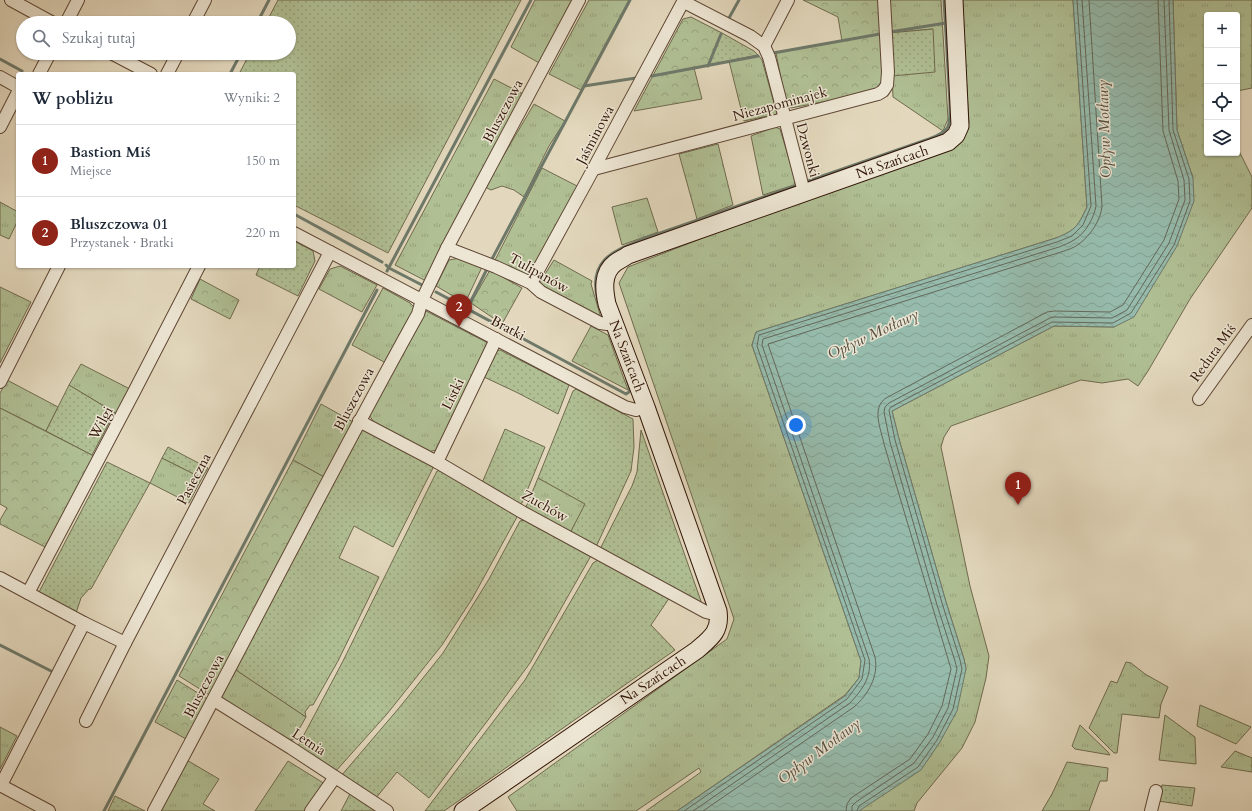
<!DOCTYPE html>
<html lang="pl">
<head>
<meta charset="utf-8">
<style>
	:root { --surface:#fff; --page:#f2f2f3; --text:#1f2937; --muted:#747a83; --line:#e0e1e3; --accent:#8f2418 }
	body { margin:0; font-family:Cardo,serif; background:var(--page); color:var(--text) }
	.controls { position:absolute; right:12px; top:12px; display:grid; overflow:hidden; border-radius:4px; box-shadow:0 1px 3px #0004 }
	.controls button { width:36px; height:36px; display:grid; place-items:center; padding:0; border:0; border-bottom:1px solid var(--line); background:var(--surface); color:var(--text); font:20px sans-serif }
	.you { position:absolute; left:796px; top:425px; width:14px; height:14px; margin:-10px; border:3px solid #fff; border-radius:50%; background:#1a73e8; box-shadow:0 0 0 6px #1a73e833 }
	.badge { display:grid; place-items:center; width:26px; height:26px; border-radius:50%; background:var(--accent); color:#fff; font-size:13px; font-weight:700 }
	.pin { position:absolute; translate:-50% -33px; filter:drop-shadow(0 1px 2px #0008) }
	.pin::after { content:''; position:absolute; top:21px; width:14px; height:12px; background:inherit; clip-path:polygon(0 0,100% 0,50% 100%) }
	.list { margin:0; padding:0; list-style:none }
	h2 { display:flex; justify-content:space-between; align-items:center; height:52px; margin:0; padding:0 16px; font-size:17px }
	h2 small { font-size:13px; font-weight:400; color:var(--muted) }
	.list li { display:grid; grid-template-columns:26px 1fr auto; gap:12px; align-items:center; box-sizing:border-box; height:72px; padding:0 16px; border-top:1px solid var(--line) }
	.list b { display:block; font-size:15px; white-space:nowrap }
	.list p { margin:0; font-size:13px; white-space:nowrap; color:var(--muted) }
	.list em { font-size:13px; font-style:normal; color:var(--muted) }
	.icon { flex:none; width:22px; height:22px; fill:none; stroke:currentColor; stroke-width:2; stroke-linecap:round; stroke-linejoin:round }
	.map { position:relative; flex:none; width:1252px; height:811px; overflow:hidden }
	.search { position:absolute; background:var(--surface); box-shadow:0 1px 3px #0004; left:16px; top:16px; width:280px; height:44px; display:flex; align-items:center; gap:10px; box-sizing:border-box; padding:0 14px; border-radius:22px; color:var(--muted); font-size:15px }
	.panel { position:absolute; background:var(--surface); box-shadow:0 1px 3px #0004; left:16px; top:72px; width:280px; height:196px; border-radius:4px }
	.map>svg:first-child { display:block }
</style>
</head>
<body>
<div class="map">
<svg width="1252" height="811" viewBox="0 0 1252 811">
	<defs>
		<pattern id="grass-tufts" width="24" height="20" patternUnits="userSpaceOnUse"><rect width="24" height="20" fill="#b0bf94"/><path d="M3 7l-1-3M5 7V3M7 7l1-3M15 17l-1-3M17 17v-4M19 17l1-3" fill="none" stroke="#98a37e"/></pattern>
		<pattern id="forest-crowns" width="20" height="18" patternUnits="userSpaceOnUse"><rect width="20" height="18" fill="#b0bf94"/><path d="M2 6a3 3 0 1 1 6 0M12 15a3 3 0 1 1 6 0" fill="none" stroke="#98a37e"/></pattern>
		<pattern id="garden-dots" width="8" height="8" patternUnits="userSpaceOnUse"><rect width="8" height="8" fill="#b0bf94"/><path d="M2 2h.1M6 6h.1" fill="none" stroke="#98a37e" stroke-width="1.8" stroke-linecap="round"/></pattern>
		<pattern id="water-waves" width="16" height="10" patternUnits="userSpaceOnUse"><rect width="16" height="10" fill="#96bbac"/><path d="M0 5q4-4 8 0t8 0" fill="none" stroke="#82a092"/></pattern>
	</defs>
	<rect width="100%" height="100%" fill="#e3d8bd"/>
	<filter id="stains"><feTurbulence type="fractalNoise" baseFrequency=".005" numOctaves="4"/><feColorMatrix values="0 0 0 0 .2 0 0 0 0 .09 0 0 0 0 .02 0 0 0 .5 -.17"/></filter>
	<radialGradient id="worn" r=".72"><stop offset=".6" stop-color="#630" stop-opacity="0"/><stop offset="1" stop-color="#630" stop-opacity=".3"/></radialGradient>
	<!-- grass -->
	<g fill="url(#grass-tufts)" stroke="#706a4e">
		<polygon points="535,0 575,0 541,64 511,47"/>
		<polygon points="589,0 629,0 581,90 549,74"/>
		<polygon points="887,0 941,0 948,119 943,131 893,97 892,76 933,29 889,33"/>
		<path d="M 961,0 L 1073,0 L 1087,207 C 1078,226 1076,230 1056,238 L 756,332 L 752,345 L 861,661 L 859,678 L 845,695 L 677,811 L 646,811 L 701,772 L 699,768 L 636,811 L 517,811 L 508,797 L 727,639 L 734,619 L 619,283 L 628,267 L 798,201 L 948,149 L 969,123 Z"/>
		<polygon points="1173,0 1252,0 1252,88 1237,91 1237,15 1207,15 1207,153 1237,153 1237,147 1252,177 1252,208 1190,299 1148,371 1138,386 1128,379 1102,383 1081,380 951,426 944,437 941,447 970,586 989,656 986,678 975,722 962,748 917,803 914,811 859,811 966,669 964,659 946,602 899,439 892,411 1054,326 1114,327 1193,178 1177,130"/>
		<polygon points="758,55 762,60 777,114 744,121 729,61"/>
		<polygon points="494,79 525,95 426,281 395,265"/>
		<polygon points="534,104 565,121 549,146 524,197 514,190 502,186 491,190 485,187"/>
		<polygon points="775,127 780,129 795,179 794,185 763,195 751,136"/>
		<polygon points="718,144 733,205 697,219 679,154"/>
		<polygon points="542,168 579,187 534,271 524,276 494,262"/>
		<polygon points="647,198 658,232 622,245 612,207"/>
		<polygon points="0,202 18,212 18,220 9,239 0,235"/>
		<polygon points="460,258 482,267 465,303 436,286 449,260"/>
		<polygon points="554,260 592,281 591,284 601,318 538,285"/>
		<polygon points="340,266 377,285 362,312 319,289 330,269"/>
		<polygon points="0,287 31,302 0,363"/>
		<polygon points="383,288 410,303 414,307 413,313 386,363 352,345"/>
		<polygon points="426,311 488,343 436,450 425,453 376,425 369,415"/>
		<polygon points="81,364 130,389 117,414 69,385"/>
		<polygon points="7,380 58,407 46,431 0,408 0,393"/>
		<polygon points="321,404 355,423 326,478 293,460"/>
		<polygon points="162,458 202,478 189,503 150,483"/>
		<polygon points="538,478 586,504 570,533 527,510 526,507"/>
		<polygon points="1126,662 1131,663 1145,674 1168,687 1161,704 1159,718 1122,714 1117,753 1114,753 1089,728 1111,681 1117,683"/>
		<polygon points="233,668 306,717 293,740 282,738 222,698 221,693"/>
		<polygon points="1200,705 1251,727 1236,744 1197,726"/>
		<polygon points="1165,715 1195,737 1196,764 1159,760"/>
		<polygon points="1080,725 1108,752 1110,755 1075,749 1072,746"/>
		<polygon points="0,727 17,736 0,769"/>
		<polygon points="1235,751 1252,758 1252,772 1221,767"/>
		<polygon points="185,759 219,779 203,804 215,811 157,811"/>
		<polygon points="288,761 325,784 306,811 255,811"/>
		<polygon points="1067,762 1108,768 1107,781 1100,781 1089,811 1042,811 1052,794"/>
	</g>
	<!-- forest -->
	<g fill="url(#forest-crowns)" stroke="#706a4e">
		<polygon points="803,0 879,0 884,79 877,88 865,94 791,108 786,104 776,53 842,41 838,17"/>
		<polygon points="691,17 722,33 708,65 694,68 702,99 634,111 683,19"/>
		<polygon points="490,270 522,288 502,324 471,303"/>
		<polygon points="200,279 239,300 230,319 191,299"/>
		<polygon points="591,326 608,335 628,390 572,361"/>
		<polygon points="0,408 96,457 45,547 0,524 0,520 7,508 0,504"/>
		<polygon points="293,460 326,478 211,696 179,676"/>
		<polygon points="177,680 209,700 188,740 155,722"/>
	</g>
	<!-- garden -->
	<g fill="url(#garden-dots)" stroke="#706a4e">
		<polygon points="278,0 521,0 388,253 294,205 294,74 239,74 250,53 289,53 289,23 266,23"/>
		<polygon points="933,29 935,72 892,76 889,33"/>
		<polygon points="722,33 754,51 758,55 708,65"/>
		<polygon points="294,241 313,251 315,261 298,296 256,275 260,266 294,266"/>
		<polygon points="500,350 569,385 558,414 518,393 484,377 496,351"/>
		<polygon points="69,385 117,414 113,422 109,423 92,455 46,431"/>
		<polygon points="576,389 633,419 634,447 631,471 596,547 570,533 585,504 538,478 573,391"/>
		<polygon points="362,428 432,464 433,468 393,547 354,526 339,558 379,577 338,661 313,705 310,705 305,712 306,717 233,668"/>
		<polygon points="505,429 545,447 522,503 518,505 482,483"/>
		<polygon points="641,430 703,607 600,549 632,486 637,472"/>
		<polygon points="168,447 208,468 202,478 162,458"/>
		<polygon points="107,462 150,483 91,589 89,589 81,598 76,613 38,594"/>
		<polygon points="444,470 517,512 517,517 472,599 442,645 387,714 335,772 297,748 343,661 437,471"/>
		<polygon points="529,519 592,554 530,663 491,716 429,798 397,772 376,798 341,776 399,708 443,653 489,579 520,521"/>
		<polygon points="603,559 670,597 651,625 675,650 444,811 425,811 525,680 593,563 598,560"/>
		<polygon points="1162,785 1195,788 1192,806 1158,801"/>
		<polygon points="351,792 380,811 341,811"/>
		<polygon points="115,796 145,811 108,811"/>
	</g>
	<!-- water -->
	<path fill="url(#water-waves)" stroke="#6e796a" d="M 1073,0 L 1173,0 L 1177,130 L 1193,178 L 1194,201 L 1177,246 L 1134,317 L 1114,327 L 1054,326 L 892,411 L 899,439 L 946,602 L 964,659 L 966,669 L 957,711 L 940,742 L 921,770 L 859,811 L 677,811 L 845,696 L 859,678 L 861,661 L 752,345 L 756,332 L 1056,238 C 1076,230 1078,226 1087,207 Z"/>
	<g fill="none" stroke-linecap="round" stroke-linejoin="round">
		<!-- shore -->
		<g stroke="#64685a" stroke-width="1">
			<polyline points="684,811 847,699 862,679 865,660 757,346 759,335 1057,242 1072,236 1083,225 1091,206 1077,0"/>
			<path d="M 693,811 L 850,703 C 862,690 872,677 869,659 L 762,345 L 763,339 L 1059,247 C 1064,245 1069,243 1074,240 C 1085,234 1094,218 1096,206 L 1082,0"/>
			<path d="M 703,811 L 854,707 C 868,695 879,676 875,657 L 768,344 L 1061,252 C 1067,250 1074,248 1079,244 C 1090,236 1101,220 1102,206 L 1089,0"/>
			<path d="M 846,811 L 847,804 L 851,798 L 910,759 L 928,734 L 942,706 L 951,669 L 884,444 C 881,429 871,408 886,398 L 1047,312 L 1054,311 L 1110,312 L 1123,305 L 1164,240 L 1179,199 L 1178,181 L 1163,131 L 1158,0"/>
			<polyline points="852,811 852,806 856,802 914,763 933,737 948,708 957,669 955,661 937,605 890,442 884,412 885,407 889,403 1050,318 1054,317 1112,318 1127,310 1169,243 1185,200 1184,180 1169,130 1164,0"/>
			<polyline points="857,811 859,806 918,767 937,740 953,709 962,669 960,660 942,603 895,440 889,410 891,407 1052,322 1113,323 1131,313 1174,245 1190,201 1189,179 1173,130 1169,0"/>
		</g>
		<!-- stream -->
		<g stroke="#6e796a" stroke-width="3">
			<polyline points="729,18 739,0"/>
			<polyline points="257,23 269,0"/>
			<polyline points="890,32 946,23"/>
			<polyline points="773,53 880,34"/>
			<polyline points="0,59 22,71"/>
			<polyline points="708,66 721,34"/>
			<polyline points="230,74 241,53"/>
			<polyline points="652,76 758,56"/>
			<polyline points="584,86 636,78"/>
			<path d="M 808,181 L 929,139 C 952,130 950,126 950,103 L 944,0"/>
			<polyline points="294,214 382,262"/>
			<polyline points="492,259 630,0"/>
			<polyline points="386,265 389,268 422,285"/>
			<polyline points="387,271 531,0"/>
			<polyline points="436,292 626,394 629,392 630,389 627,380"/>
			<path d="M 598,301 C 587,259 614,251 646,238 L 795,186"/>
			<polyline points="467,309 487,269"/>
			<polyline points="0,645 53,672"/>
			<polyline points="104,811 377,290"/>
		</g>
		<!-- street casing -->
		<g stroke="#5e4634" stroke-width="14">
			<g id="street">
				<polyline points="11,0 53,23"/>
				<polyline points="684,2 750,36 764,46 769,57 804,192"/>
				<polyline points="66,23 78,0"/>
				<polyline points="193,23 205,0"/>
				<polyline points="764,46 788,0"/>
				<polyline points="111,53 151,74"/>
				<polyline points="39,74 50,53"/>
				<polyline points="167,74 178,53"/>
				<polyline points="0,77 18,87"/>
				<polyline points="0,127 18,92"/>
				<polyline points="594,169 878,94 883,91 887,85 888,72 884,0"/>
				<polyline points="294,233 625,407 636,410 646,407"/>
				<polyline points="447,248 496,267 531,283 541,292 600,323 607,324 614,323"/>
				<polyline points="531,283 588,179 684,0"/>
				<polyline points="0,382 59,266"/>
				<polyline points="1199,399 1252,325"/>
				<polyline points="359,421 437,462 522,512 706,612 710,613 718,611"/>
				<polyline points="437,462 496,339"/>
				<polyline points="0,578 84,623 125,643"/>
				<polyline points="28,593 135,390 199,266"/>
				<polyline points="214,700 291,748 387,811"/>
				<polyline points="86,721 125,643 330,252"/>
				<polyline points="0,785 49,811"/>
				<polyline points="1,785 84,623"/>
				<path d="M 154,811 C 243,646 327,478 418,314 L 422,300 L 447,248 L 579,0"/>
				<polyline points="311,811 335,777"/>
				<polyline points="1151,811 1156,791"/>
			</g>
		</g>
		<!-- secondary casing -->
		<g stroke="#311507" stroke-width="19">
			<path id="secondary" d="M 463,811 L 697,650 C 711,638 721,631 718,611 L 646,407 L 607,304 C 604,290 602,273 615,263 C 619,260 624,258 628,255 L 948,142 L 956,135 L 960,126 L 954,0"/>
		</g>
		<!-- street -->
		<use href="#street" stroke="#ede6d4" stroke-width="12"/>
		<!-- secondary -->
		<use href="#secondary" stroke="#ede6d4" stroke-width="17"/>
	</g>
	<g text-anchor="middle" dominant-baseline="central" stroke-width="3" stroke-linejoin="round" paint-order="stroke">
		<!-- street labels -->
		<g font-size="14" fill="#311507" stroke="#ede6d4">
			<text transform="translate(780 104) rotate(-15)">Niezapominajek</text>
			<text transform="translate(503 111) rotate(-62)">Bluszczowa</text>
			<text transform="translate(595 135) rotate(-62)">Jaśminowa</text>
			<text transform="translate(808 150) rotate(75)">Dzwonki</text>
			<text transform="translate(892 162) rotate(-19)">Na Szańcach</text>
			<text transform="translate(539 273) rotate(29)">Tulipanów</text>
			<text transform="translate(508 328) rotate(28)">Bratki</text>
			<text transform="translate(1213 353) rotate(-54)">Reduta Miś</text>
			<text transform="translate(627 356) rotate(69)">Na Szańcach</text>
			<text transform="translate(453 394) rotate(-64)">Listki</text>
			<text transform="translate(354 399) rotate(-62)">Bluszczowa</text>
			<text transform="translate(101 423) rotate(-62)">Wilgi</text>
			<text transform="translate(194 479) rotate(-62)">Pasieczna</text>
			<text transform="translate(545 506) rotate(29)">Zuchów</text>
			<text transform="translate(653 680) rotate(-34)">Na Szańcach</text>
			<text transform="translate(204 686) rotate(-62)">Bluszczowa</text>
			<text transform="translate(309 742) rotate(33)">Letnia</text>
		</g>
		<!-- water labels -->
		<g font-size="15" font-style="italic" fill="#544f41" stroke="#ede6d4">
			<text transform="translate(1104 129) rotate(-92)">Opływ Motławy</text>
			<text transform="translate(873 334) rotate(-25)">Opływ Motławy</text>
			<text transform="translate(819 751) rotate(-37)">Opływ Motławy</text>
		</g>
	</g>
	<rect width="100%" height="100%" filter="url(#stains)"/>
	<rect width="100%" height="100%" fill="url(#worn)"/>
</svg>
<div class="controls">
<button>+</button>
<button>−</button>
<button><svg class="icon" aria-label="locate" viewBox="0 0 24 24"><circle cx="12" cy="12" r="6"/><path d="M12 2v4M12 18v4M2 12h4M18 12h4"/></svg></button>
<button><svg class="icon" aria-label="layers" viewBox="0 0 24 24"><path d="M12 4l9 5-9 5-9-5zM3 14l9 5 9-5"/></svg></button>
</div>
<div class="you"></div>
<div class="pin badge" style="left:1018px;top:505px">1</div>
<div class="pin badge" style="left:459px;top:327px">2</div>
<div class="search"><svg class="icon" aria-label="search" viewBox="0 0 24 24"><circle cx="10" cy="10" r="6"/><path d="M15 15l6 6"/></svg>Szukaj tutaj</div>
<section class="panel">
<h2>W pobliżu<small>Wyniki: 2</small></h2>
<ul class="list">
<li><span class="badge">1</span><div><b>Bastion Miś</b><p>Miejsce</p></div><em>150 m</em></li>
<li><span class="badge">2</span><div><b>Bluszczowa 01</b><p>Przystanek · Bratki</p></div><em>220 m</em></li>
</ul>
</section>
</div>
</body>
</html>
